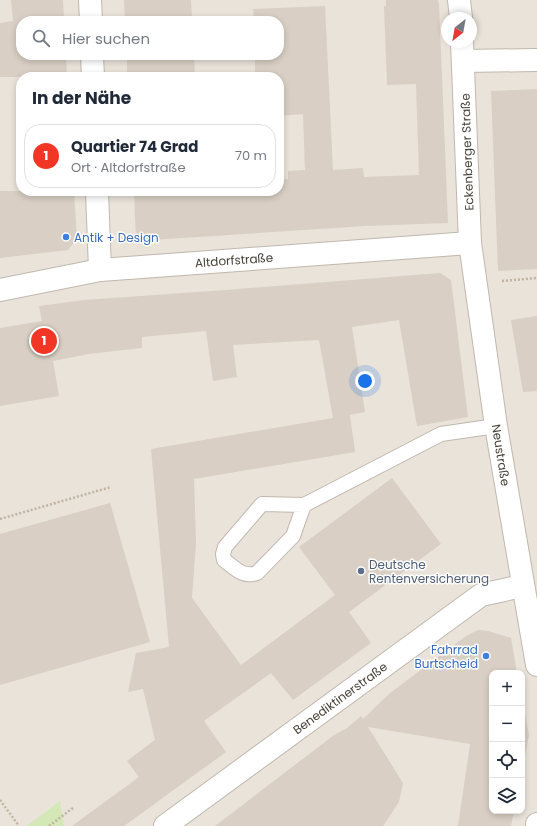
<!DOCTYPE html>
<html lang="de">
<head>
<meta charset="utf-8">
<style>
	:root { --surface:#fff; --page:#f6f6f7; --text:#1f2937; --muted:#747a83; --line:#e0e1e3; --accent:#f13626 }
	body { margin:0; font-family:Poppins,sans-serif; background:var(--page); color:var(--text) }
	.controls { position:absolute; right:12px; bottom:12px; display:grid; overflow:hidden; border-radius:8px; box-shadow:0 2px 6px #0003 }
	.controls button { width:36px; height:36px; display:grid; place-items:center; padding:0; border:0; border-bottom:1px solid var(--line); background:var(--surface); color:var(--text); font:20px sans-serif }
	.compass { position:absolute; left:441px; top:12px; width:36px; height:36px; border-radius:50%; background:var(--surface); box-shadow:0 2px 6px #0003; rotate:211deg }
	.you { position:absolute; left:365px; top:381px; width:14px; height:14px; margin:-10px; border:3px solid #fff; border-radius:50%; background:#1a73e8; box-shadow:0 0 0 6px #1a73e833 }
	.badge { display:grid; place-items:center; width:26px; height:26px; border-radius:50%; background:var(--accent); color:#fff; font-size:13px; font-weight:700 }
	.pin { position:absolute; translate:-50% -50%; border:2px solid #fff; box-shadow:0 1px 4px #0006 }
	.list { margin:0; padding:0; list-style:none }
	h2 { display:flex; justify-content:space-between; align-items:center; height:52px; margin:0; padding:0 16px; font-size:17px }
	h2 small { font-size:13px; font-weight:400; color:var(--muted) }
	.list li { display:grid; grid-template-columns:26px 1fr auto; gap:12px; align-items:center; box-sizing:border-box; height:64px; margin:0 8px 8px; padding:0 8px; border:1px solid var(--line); border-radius:16px }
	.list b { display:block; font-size:15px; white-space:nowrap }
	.list p { margin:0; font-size:13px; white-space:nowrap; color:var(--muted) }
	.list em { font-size:13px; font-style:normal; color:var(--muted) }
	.icon { flex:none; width:22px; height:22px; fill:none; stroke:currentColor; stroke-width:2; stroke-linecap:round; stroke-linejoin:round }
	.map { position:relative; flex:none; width:537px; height:826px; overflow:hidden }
	.search { position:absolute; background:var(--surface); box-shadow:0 2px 6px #0003; left:16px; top:16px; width:268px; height:44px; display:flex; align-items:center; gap:10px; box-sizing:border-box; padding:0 14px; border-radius:16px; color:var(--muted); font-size:15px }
	.panel { position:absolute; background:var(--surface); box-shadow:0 2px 6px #0003; left:16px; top:72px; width:268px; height:124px; border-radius:16px }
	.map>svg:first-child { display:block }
</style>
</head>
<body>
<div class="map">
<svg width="537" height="826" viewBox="0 0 537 826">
	<rect width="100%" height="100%" fill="#f5f1eb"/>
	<!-- residential -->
	<path fill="#e9e3d9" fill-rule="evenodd" d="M 0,0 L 537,0 L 537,826 L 0,826 ZM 447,18 L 471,18 L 471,42 L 447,42 ZM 21,21 L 279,21 L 279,55 L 21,55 ZM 21,77 L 279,77 L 279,191 L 21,191 ZM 492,673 L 522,673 L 522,811 L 492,811 Z"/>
	<!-- green -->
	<polygon fill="#d4e7b6" points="60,801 64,826 27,826"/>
	<!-- building -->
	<g fill="#d9cfc4">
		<polygon points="11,0 63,0 64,21 21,21 21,55 66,55 67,77 0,77 0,23 13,21"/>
		<polygon points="124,0 191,0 192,21 125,21"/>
		<polygon points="386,0 438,0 439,4 448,223 365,226 136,241 134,191 279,191 279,179 288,179 288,171 305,170 303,114 279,116 279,77 255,77 255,55 279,55 279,21 254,21 253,9 325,6 333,170 363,168 364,177 419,175 416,84 387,85 384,6 386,6"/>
		<polygon points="127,55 194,55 195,77 127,77"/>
		<polygon points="537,89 537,269 498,271 491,91"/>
		<polygon points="0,191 74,191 77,239 68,250 0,258"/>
		<polygon points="440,273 451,280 468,417 417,426 399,320 352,327 365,412 350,415 355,452 194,479 196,542 192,598 241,665 335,595 299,547 392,478 441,544 349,612 371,643 293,700 271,673 204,721 226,752 124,826 72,826 139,777 127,761 155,740 143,689 128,692 136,653 169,647 151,449 333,418 319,340 233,345 237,377 213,381 206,331 142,337 142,348 89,354 53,361 59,396 0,406 0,328 42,321 39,306 84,300 225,290"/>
		<polygon points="537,316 537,391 523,392 511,320"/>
		<polygon points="110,503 150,642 0,685 0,534"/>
		<polygon points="478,630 488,631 511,638 517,673 492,673 492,811 514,811 511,826 458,826 470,744 368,727 403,783 399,802 383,826 215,826 334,735 347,728 361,716 363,719 390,693 466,636"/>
		<polygon points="522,697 529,735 522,771"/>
	</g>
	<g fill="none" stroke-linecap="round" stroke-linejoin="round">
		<!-- lane casing -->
		<g stroke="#c0b8ae" stroke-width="16">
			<path id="lane" d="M 304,505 L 262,504 L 225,547 L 223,554 L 224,560 C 235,568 243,578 257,573 L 293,536 L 304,505 L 441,434 L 496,426"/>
		</g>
		<!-- street casing -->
		<g stroke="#c0b8ae" stroke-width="24">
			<g id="street">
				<polyline points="90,0 91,21"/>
				<polyline points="459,0 461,18"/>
				<polyline points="462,42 470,243 496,426 537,665"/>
				<polyline points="92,55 93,77"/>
				<polyline points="463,61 537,60"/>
				<polyline points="97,191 100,270"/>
				<polyline points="0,290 100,270 470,243"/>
				<polyline points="165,826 481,595 522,586"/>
				<polyline points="537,826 537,824"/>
			</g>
		</g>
		<!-- path -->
		<g stroke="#c1b3a0" stroke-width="2.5" stroke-dasharray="2 2" stroke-linecap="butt">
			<polyline points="502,281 537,278"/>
			<polyline points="0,519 111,487"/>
			<polyline points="0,800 19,826"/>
			<polyline points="49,826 73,808"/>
		</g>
		<!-- lane -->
		<use href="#lane" stroke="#fff" stroke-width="14"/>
		<!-- street -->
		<use href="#street" stroke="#fff" stroke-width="22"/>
	</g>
	<!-- markers -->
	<g fill="#3f7fe0" stroke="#fff" stroke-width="1.5">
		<circle cx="66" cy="237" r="4"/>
		<circle cx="486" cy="656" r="4"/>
	</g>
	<circle fill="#5c6f8a" stroke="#fff" stroke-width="1.5" cx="361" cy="571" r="4"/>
	<g text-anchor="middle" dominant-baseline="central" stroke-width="3" stroke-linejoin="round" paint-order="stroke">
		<!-- street labels -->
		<g font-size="12" fill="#494239" stroke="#fff">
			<text transform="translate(467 152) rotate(-92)">Eckenberger Straße</text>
			<text transform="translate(234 260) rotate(-4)">Altdorfstraße</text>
			<text transform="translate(501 455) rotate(81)">Neustraße</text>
			<text transform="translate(340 698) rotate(-36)">Benediktinerstraße</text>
		</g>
		<!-- shop labels -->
		<g font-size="12" fill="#366cbe" stroke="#fff" text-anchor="start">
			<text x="74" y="237">Antik + Design</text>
			<text x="478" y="649" text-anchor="end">Fahrrad<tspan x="478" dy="14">Burtscheid</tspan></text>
		</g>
		<!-- service labels -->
		<g font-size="12" fill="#4e5e75" stroke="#fff" text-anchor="start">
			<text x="369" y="564">Deutsche<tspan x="369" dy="14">Rentenversicherung</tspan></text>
		</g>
	</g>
</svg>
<div class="controls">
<button>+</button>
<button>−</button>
<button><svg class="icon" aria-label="locate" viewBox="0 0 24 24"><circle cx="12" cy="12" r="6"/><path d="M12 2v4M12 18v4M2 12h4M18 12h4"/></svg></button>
<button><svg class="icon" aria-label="layers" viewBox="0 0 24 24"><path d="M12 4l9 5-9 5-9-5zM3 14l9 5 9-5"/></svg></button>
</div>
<svg class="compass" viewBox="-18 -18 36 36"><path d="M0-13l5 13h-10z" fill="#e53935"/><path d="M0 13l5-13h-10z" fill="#747a83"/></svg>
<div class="you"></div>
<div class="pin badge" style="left:44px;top:341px">1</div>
<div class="search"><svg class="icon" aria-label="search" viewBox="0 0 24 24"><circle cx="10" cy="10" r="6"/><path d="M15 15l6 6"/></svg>Hier suchen</div>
<section class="panel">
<h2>In der Nähe<small></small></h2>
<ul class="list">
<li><span class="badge">1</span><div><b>Quartier 74 Grad</b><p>Ort · Altdorfstraße</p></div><em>70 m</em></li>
</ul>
</section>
</div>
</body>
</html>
